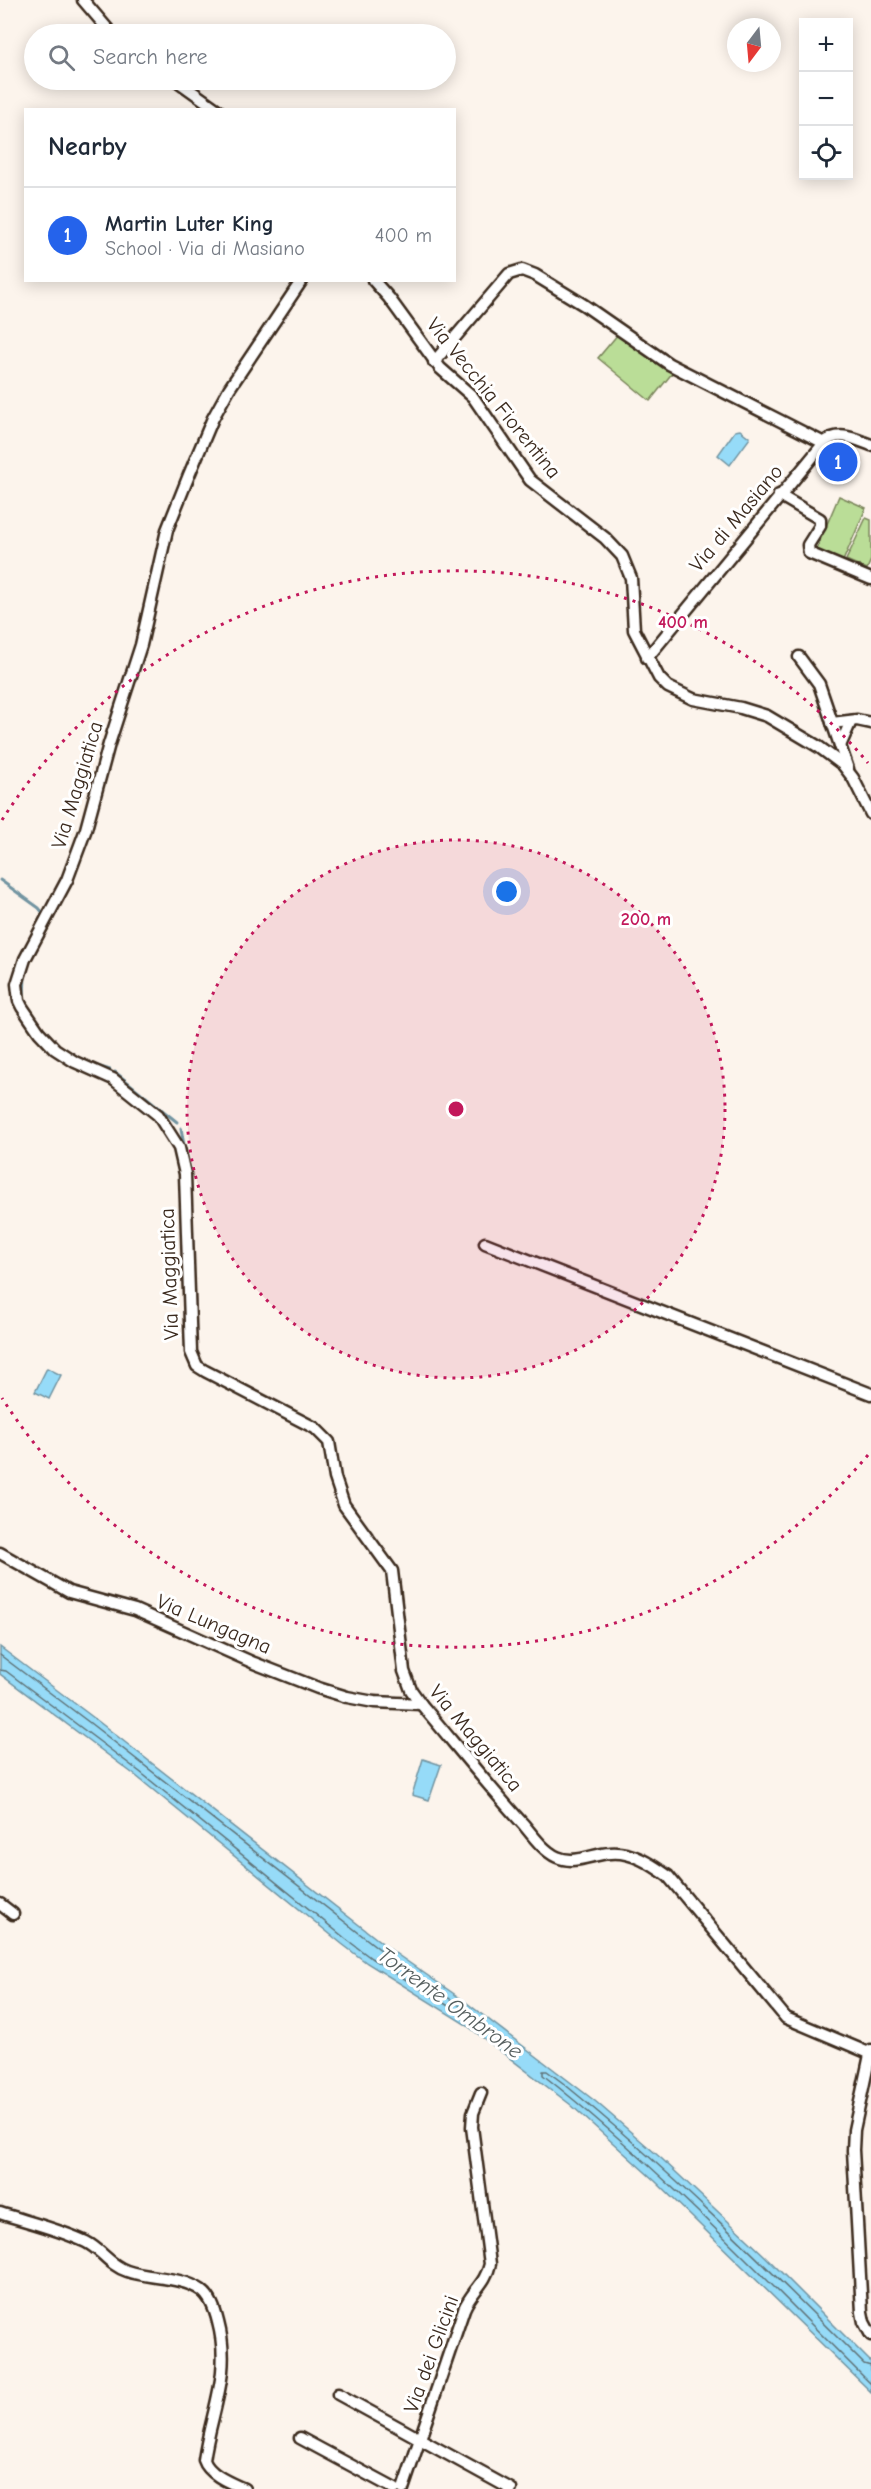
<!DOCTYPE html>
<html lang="en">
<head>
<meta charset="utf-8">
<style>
	:root { --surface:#fff; --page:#f2f2f3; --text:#1f2937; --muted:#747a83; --line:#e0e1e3; --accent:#2563eb }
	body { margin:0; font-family:"Comic Neue",sans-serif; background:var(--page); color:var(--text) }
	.controls { position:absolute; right:18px; top:18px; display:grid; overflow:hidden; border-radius:0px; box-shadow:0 3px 15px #0003 }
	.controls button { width:54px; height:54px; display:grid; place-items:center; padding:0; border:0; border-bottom:2px solid var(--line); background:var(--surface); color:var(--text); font:30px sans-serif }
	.compass { position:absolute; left:727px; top:18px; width:54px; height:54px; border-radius:50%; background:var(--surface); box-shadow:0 3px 15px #0003; rotate:196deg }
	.you { position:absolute; left:507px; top:892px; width:21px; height:21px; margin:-15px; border:4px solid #fff; border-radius:50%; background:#1a73e8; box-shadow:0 0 0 9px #1a73e833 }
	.badge { display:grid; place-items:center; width:39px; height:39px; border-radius:50%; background:var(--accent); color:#fff; font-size:20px; font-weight:700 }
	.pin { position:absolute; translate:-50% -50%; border:3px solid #fff; box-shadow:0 2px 6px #0006 }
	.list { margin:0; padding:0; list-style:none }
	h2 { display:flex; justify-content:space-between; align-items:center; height:78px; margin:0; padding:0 24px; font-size:26px }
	h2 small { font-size:20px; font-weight:400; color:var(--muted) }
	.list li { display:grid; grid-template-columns:39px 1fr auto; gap:18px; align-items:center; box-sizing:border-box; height:96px; padding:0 24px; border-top:2px solid var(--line) }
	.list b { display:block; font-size:22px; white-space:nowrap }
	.list p { margin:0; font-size:20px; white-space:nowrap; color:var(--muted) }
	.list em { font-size:20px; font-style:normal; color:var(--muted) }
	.icon { flex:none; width:33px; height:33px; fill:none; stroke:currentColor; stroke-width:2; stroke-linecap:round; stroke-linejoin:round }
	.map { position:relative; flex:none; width:871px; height:2489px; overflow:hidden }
	.search { position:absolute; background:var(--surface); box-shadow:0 3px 15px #0003; left:24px; top:24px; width:432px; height:66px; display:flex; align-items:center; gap:15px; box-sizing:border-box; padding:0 21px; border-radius:33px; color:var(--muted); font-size:22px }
	.panel { position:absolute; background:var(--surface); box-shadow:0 3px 15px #0003; left:24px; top:108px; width:432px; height:174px; border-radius:0px }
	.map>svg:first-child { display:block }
</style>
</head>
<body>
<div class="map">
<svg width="871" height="2489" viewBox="0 0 871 2489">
	<rect width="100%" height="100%" fill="#fcf4ec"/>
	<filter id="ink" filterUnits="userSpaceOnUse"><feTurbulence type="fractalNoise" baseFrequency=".0167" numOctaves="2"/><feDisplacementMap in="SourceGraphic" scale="12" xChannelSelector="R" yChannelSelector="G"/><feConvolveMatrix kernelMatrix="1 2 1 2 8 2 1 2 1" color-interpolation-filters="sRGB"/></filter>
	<g filter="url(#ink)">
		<!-- built -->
		<polygon fill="#f8e6d5" points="830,445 864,462 850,481 812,463"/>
		<!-- green -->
		<g fill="#badd97" stroke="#7a845a" stroke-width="1.5">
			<polygon points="619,333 639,345 673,372 650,401 598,358"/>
			<polygon points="839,496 866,508 843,561 816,550"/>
			<polygon points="866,518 871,520 871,560 867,569 846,560"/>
		</g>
		<!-- water -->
		<g fill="#96dbf8" stroke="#7294a1" stroke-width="1.5">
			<polygon points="740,430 750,438 730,465 718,455 735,431"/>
			<polygon points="47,1368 61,1375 49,1399 35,1392"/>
			<polygon points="0,1647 94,1718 395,1953 463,2000 595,2101 662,2159 765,2256 871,2362 871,2392 655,2181 571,2105 465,2024 367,1963 342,1944 136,1776 0,1674"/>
			<polygon points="423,1759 441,1765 429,1800 412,1795"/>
		</g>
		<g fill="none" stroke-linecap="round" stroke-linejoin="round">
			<!-- shore -->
			<g stroke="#5f7175" stroke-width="1.5">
				<polyline points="0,1655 90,1723 391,1958 466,2010 466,2014 463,2015 371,1958 346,1939 140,1772 6,1671 0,1670"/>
				<path d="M 871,2366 L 864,2364 C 767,2267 669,2169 563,2083 L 547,2071 L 543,2071 L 543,2075 C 660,2167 765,2279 871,2384"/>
			</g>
			<!-- stream -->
			<g stroke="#7294a1" stroke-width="3">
				<polyline points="0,880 39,908 43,913"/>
				<polyline points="24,996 25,976"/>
				<polyline points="35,1017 47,1034"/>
				<polyline points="94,1065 110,1070"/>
				<polyline points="115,1072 177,1122"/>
				<polyline points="181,1128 186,1157"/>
			</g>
			<!-- street casing -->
			<g stroke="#3b2a1e" stroke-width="15">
				<g id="street">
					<polyline points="83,0 112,34"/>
					<polyline points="176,80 218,110"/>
					<path d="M 302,280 L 229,389 L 213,418 L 189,475 L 167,530 L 141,645 L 109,744 L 86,829 L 67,880 L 25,959 L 17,984 L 19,1001 L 22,1007 L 39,1032 L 55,1049 L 75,1062 L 113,1079 L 158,1115 L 179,1148 L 185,1174 L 191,1352 L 197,1366 L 205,1371 L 315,1428 L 329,1442 L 335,1478 L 344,1505 L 392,1571 L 404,1671 L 411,1690 L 421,1704 C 455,1744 488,1786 524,1825 C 533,1836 544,1851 557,1857 C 575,1865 592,1854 610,1853 C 632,1851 651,1864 668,1876 L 786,2018 L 869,2053"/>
					<polyline points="373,280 389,298 440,368 473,397 530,480 605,538 622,556 631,578 634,630 659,678 668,687 693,699 741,708 767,716 819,747 843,765 853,778 871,814"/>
					<polyline points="434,362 509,274 522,270 535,275 584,305 669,364 824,443"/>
					<polyline points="779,495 820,519 820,526 808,545 809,553 871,579"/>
					<polyline points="799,657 819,684 848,769"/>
					<path d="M 647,658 L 824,443 C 839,430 855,439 871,445"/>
					<polyline points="832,723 857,720 871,723"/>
					<polyline points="840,746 851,721"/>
					<polyline points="485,1243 871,1394"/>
					<polyline points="0,1553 69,1592 135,1610 254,1663 318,1688 347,1697 374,1702 421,1704"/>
					<polyline points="0,1904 13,1914"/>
					<polyline points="871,2050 854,2130 853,2150 862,2312 864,2322 871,2335"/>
					<path d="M 0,2213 C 28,2222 59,2229 86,2242 C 102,2250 109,2265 127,2271 C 150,2279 180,2276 201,2290 C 211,2297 215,2310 218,2322 C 232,2374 211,2410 204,2460 C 209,2475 231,2483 244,2489"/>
					<polyline points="338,2394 511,2489"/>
					<polyline points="300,2438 395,2489"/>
					<path d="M 403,2489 L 464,2309 C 471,2292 486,2283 490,2264 L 472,2127 L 473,2113 L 481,2093"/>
				</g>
			</g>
			<!-- street -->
			<use href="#street" stroke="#fff" stroke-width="10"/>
		</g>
	</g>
	<!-- distance rings -->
	<circle cx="456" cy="1109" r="269" fill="#c2185b" fill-opacity=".12"/>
	<g fill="none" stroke="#c2185b" stroke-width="3" stroke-dasharray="3 6">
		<circle cx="456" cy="1109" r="269"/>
		<path d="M868 1455A538 538 0 0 1 2 1398M2 820A538 538 0 0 1 868 763"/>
	</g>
	<g text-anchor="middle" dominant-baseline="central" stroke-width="6" stroke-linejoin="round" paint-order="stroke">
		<!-- street labels -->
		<g font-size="21" fill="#3b2a1e" stroke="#fff">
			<text transform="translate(494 398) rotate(51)">Via Vecchia Fiorentina</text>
			<text transform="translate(736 518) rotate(-50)">Via di Masiano</text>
			<text transform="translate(77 785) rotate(-73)">Via Maggiatica</text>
			<text transform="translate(169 1274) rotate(-92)">Via Maggiatica</text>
			<text transform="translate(214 1624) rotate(23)">Via Lungagna</text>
			<text transform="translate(476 1738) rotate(50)">Via Maggiatica</text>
			<text transform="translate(431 2354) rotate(-70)">Via dei Glicini</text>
		</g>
		<!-- water labels -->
		<g font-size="22" font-style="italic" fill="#565f5f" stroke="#fff">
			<text transform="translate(450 2003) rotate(36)">Torrente Ombrone</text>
		</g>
	</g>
	<circle cx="456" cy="1109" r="9" fill="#c2185b" stroke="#fff" stroke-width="3"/>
	<g font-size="18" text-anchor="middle" font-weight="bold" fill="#c2185b" stroke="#fff" stroke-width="6" stroke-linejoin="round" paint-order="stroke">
		<text x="683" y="628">400 m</text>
		<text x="646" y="925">200 m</text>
	</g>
</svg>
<div class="controls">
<button>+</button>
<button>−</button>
<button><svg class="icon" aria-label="locate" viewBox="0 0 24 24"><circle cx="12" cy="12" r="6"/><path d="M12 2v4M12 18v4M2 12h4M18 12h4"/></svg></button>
</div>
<svg class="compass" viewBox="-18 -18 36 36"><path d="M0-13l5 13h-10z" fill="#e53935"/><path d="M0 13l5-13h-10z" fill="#747a83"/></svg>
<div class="you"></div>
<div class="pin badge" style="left:838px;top:462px">1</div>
<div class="search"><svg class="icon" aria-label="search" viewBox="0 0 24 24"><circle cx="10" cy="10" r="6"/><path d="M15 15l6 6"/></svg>Search here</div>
<section class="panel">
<h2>Nearby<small></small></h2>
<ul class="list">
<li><span class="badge">1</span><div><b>Martin Luter King</b><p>School · Via di Masiano</p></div><em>400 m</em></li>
</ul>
</section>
</div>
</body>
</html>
